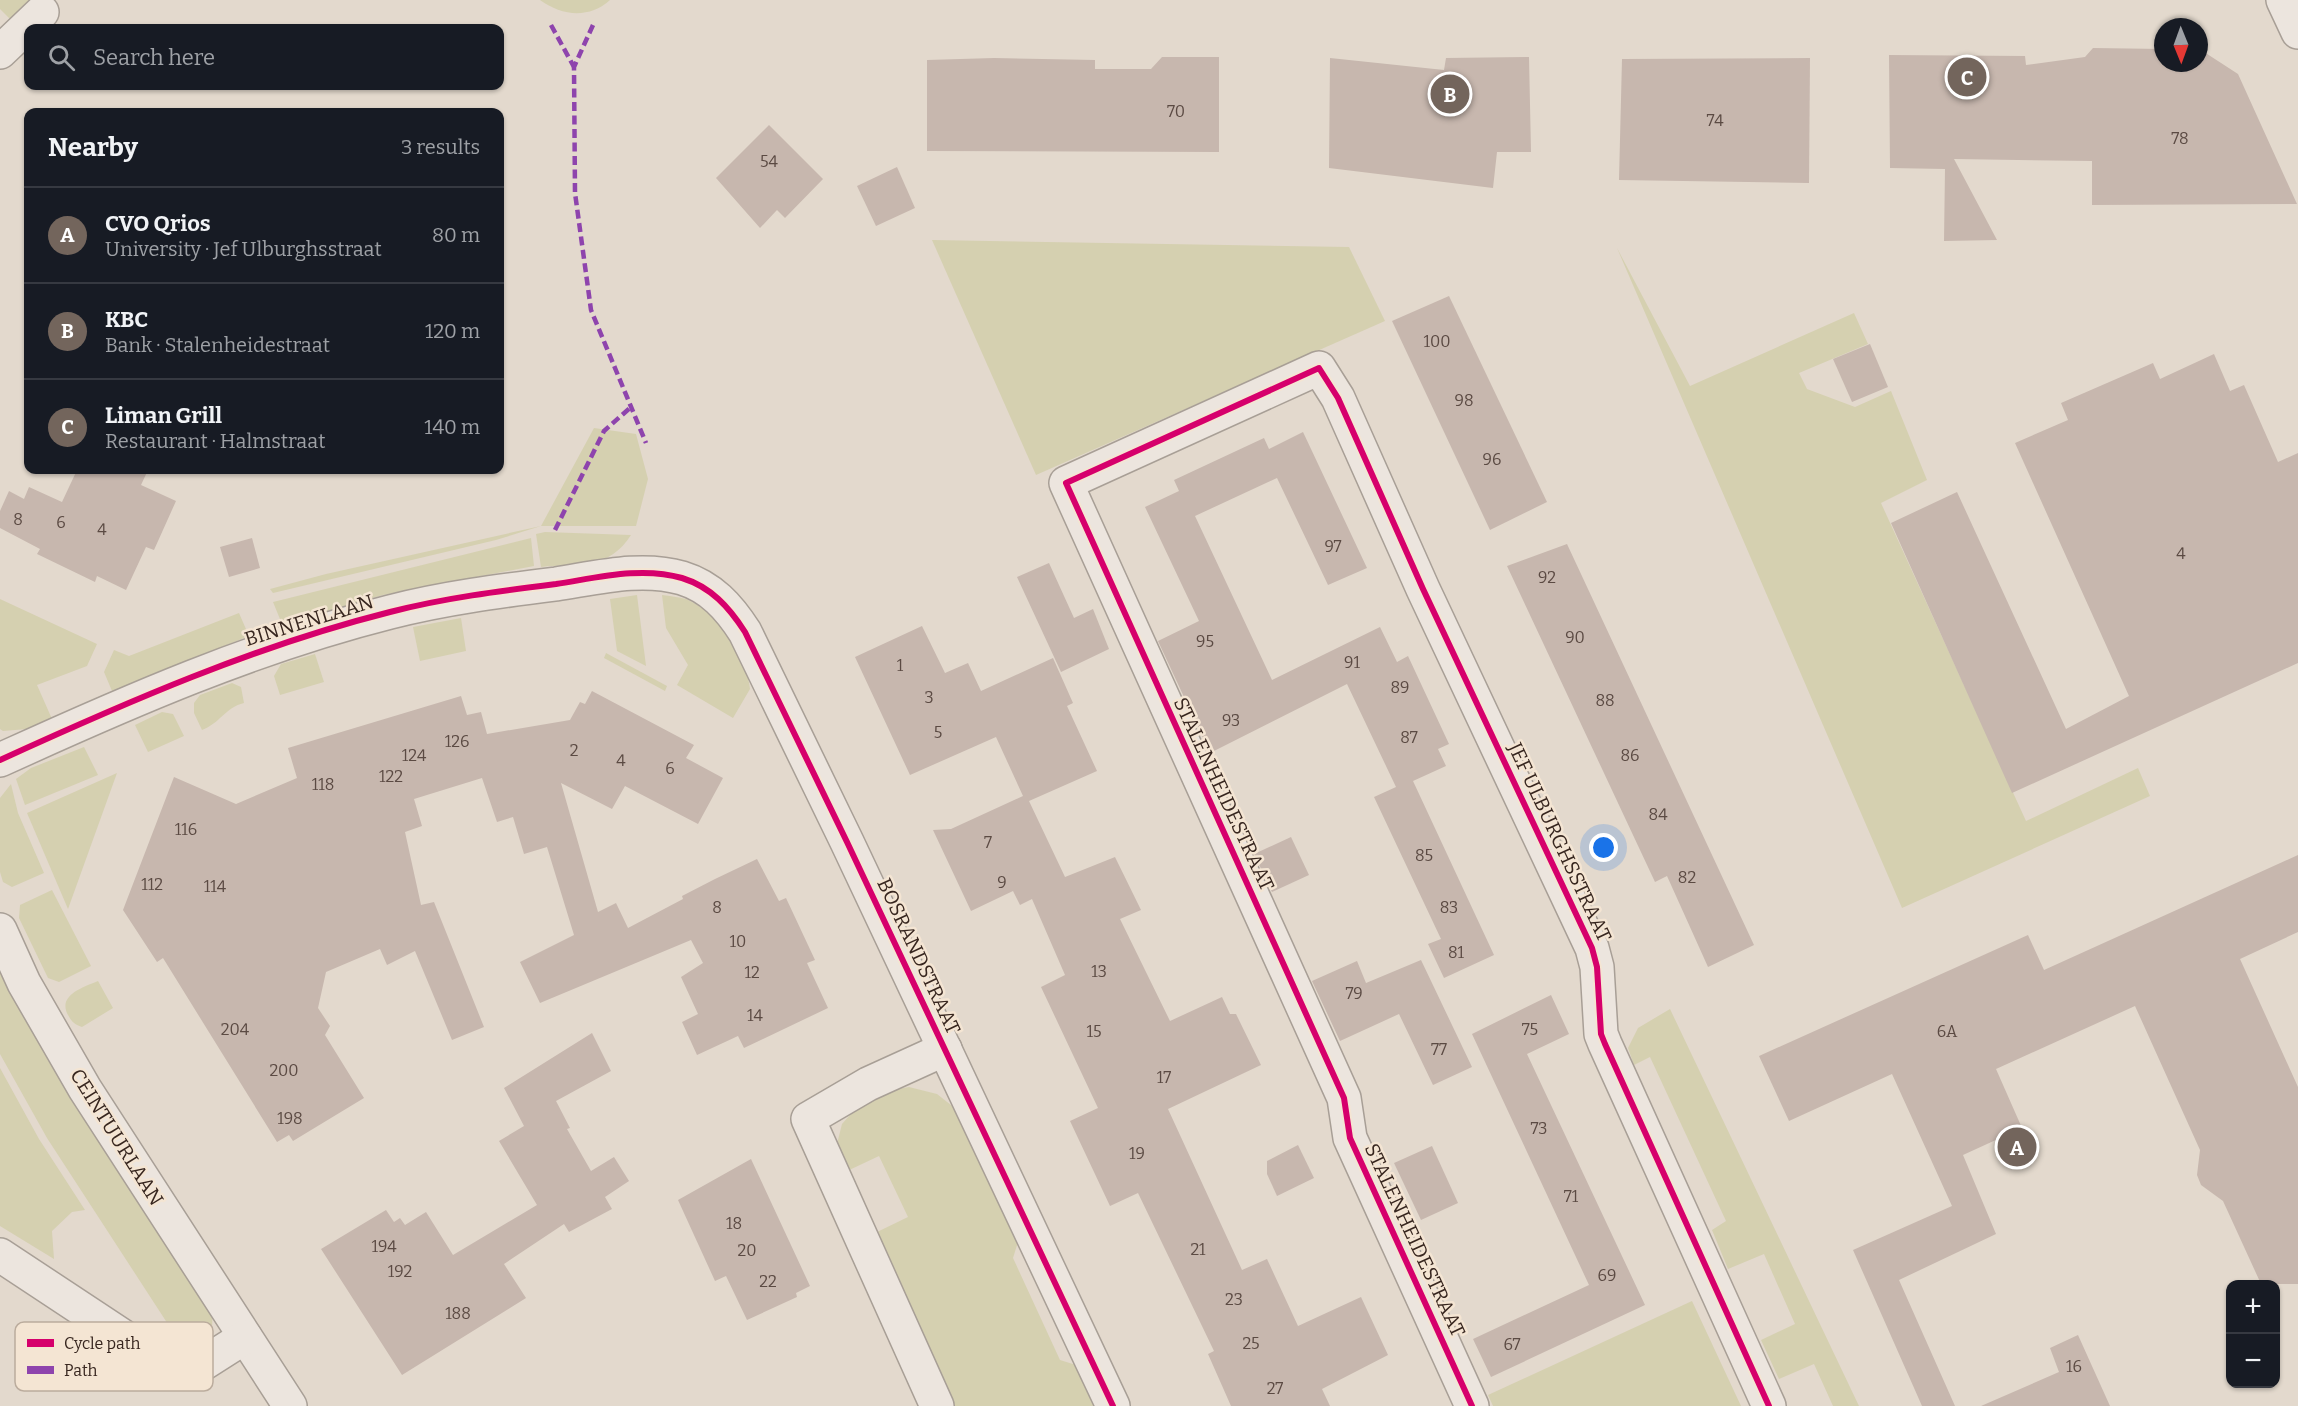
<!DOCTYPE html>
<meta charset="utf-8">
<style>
body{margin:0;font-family:Bitter,serif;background:#242831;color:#f1f3f6}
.controls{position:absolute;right:18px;bottom:18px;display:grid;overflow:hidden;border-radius:12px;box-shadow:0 2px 4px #0004}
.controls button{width:54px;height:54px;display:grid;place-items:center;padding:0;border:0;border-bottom:2px solid #363941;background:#171b24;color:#f1f3f6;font:30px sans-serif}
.compass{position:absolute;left:2154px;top:18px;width:54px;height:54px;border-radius:50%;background:#171b24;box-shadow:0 2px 4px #0004;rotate:179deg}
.you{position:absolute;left:1604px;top:848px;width:21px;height:21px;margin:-15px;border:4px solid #fff;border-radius:50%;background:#1a73e8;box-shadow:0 0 0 9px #1a73e833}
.badge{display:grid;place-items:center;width:39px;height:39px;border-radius:50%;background:#73655c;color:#fff;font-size:20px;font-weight:700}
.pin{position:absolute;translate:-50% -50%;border:3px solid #fff;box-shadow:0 2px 6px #0006}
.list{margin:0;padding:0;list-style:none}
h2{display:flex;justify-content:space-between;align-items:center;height:78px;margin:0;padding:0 24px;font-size:26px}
h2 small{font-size:20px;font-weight:400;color:#9ea1a6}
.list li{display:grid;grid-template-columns:39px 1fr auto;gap:18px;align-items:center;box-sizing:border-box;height:96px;padding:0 24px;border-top:2px solid #363941}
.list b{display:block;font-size:22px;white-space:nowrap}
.list p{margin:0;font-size:20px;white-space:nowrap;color:#9ea1a6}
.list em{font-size:20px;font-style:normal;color:#9ea1a6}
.icon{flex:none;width:33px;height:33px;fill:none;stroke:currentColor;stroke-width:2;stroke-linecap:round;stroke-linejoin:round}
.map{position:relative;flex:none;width:2298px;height:1406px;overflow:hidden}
.search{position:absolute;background:#171b24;box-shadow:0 2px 4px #0004;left:24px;top:24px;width:480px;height:66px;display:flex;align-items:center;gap:15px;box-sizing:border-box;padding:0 21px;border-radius:12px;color:#9ea1a6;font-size:22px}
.panel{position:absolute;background:#171b24;box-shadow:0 2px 4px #0004;left:24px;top:108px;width:480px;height:366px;border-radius:12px}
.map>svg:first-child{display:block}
.green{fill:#d5d0b0}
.building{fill:#c7b7ae}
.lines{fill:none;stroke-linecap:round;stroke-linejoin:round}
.minor-casing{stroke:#a89f96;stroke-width:36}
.minor{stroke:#ece5de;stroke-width:33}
.quiet{stroke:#8e44ad;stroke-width:4.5;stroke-dasharray:9 4.5;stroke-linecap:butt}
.cycleway-casing{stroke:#f4e5d3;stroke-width:10}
.cycleway{stroke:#d6006c;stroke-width:6}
.labels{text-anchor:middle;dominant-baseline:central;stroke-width:5;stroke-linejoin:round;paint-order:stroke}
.number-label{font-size:16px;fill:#5b4a43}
.street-label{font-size:20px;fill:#37261f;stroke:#f4e5d3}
.key{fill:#f4e5d3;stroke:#bbac9d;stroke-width:1.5}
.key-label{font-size:16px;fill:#37261f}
</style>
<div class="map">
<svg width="2298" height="1406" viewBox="0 0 2298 1406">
<rect width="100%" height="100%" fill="#e3d9cd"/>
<g class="green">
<path d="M0,0h32l-21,20 -11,-11z"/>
<path d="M540,0h70c-21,19 -48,16 -70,0z"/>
<path d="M932,240l417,7 36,74 -349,154z"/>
<path d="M1617,248l73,138 164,-73 14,31 -69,29 8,16 48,18 36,-16 36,89 -46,23 145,318 112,-53 12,28 -248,112z"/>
<path d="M594,428l42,6 12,45 -12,47h-95l-45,14 -223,53 -3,-4 56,-15 215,-48z"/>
<path d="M545,532l86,3c-22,35 -53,28 -90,32l-5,-33z"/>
<path d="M531,538l3,28 -151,29 -101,29 -9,-22z"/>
<path d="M637,595l9,71 -29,-15 -7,-52z"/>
<path d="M662,595c8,1 17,2 24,4 30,12 61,58 64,90l-17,29 -56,-33 11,-20 -22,-37z"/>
<path d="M0,599l97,45 -10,22 -50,19 15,34 -25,10 -24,2 -3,-2z"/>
<path d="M239,613l10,23 -137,55 -8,-19 10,-22 15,6z"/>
<path d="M461,618l5,33 -46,10 -7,-34z"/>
<path d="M606,653l61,33 -2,5 -61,-33z"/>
<path d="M315,654l9,28 -44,13 -6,-19 7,-12z"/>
<path d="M232,683l9,4 3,16c-18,4 -25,21 -42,27l-8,-17v-10l6,-8z"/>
<path d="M162,712l11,2 11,22 -36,16 -13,-27z"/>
<path d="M84,747l14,28 -73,30 -9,-26 15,-11z"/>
<path d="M117,773l-49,136 -41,-96z"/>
<path d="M11,784l7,29 26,60 -32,14 -9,-5 -3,-10v-74z"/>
<path d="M52,890l39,76 -32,16 -11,-4 -29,-60 1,-13z"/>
<path d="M0,967c59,122 137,234 212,347 2,23 -6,30 -24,41l-141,-217 -47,-84z"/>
<path d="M98,981l15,27 -31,19c-8,-3 -10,-5 -14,-12 -11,-20 16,-28 30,-34z"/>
<path d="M1670,1009l189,397h-26l-19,-42 -35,15 -18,-39 34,-16 -31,-70 -36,15 -16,-39 14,-9 -76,-164 -16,8 -6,-17 10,-20z"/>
<path d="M0,1068l39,71 46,71 -13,2 -20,19 2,28 -54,-33z"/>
<path d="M909,1087l28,7 19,15 62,133 -5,16 47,102 16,5 19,41h-140l-80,-173 33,-16 -29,-61 -34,16 -9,-24 6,-24 14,-16 26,-16z"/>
<path d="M1692,1301l49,105h-248l-5,-11z"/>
</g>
<g class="building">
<path d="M2093,48l70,1v14h36l2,-13 37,24 59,130 -205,1v-44l-138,-2 43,81 -53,1 1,-72 -55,-1 -1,-113 136,1 1,9 59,-8z"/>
<path d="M1162,57h57v95l-292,-1v-91l67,-2 101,2v9h56z"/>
<path d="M1529,57l2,95h-34l-4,36 -164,-20 1,-110 114,12 2,-12z"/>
<path d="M1810,58l-1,125 -190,-3 3,-121z"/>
<path d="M769,125l54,54 -38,39 -8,-8 -17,18 -44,-50z"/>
<path d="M897,167l18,41 -39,18 -19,-40z"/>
<path d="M1449,296l98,206 -57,28 -98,-209z"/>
<path d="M1870,344l18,43 -36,15 -19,-43z"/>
<path d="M2214,354l16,37 14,-6 34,77 20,-9v210l-286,130 -121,-270 66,-31 109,237 63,-33 -114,-253 53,-23 -7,-17 92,-40 7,16z"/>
<path d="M1303,432l64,136 -39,17 -51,-107 -82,38 77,164 108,-53 17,35 11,-6 41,88 -11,5 8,17 -33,15 81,174 -50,23 -16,-34 13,-5 -67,-142 22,-10 -49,-103 -137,69 -52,-112 41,-20 -54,-114 34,-16 -5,-11 90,-42 5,11z"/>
<path d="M77,470h71l-7,15 35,16 -22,49 -8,-3 -20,43 -29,-14 -2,6 -58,-28 3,-5 -40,-21v-17l9,-20 15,8 5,-12 33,15z"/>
<path d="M252,538l8,30 -31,9 -9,-30z"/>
<path d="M1567,544l187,401 -46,22 -41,-91 -12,6 -148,-316z"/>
<path d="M1049,563l25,55 19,-9 16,40 -48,23 -44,-95z"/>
<path d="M922,626l23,47 23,-10 13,28 72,-33 20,45 -6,3 30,65 -68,30 36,76 50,-20 26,53 -21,9 50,102 52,-24 8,17h6l25,51 -93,44 74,161 25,-11 31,67 63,-29 27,58 -66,34 8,17h-99l-23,-52 6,-3 -76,-158 -28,13 -40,-85 28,-13 -57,-121 24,-12 -33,-76 -12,6 -7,-14 -42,20 -38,-81 18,-1 72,-33 -27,-59 -86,38 -55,-118z"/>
<path d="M592,691l102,54 -8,13 37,20 -25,46 -73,-38 -13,23 -51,-26 37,129 18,-9 12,25 55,-29 -1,-3 33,-17 42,-20 22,42 7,-3 29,62 -8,3 21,45 -84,40 -6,-12 -41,19 -15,-33 16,-8 -17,-37 22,-14 -12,-23 -151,63 -20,-41 54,-27 -27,-88 -23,7 -11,-37 -16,5 -15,-44 -68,21 8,27 -17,6 16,73 13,-3 50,125 -32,13 -37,-89 -28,14 -7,-16 -54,23 -8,36 12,18 -5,9 39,63 -71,43 -4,-6 -12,7 -114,-184 -6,4 -34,-52 51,-133 62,27 61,-26 -9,-30 173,-52 6,19 14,-3 6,22 83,-14 10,-18 5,2z"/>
<path d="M1291,837l18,38 -37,17 -18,-38z"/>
<path d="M2298,855v77l-58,27 58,128v197h-37l-38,-83 -22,-16 -4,-10 3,-25 -65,-144 -139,63 26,59 -59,27 33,79 -97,46 56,126h-33l-69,-156 99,-44 -60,-132 -103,47 -30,-65 269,-121 16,35z"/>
<path d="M1421,960l51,107 -39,18 -34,-71 -59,27 -28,-60 45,-20 9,22z"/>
<path d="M1551,995l18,39 -42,20 118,251 -154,72 -18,-38 116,-54 -117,-251z"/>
<path d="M592,1033l19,38 -55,30 14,27 -3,1 24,42 23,-14 15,24 -24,16 7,12 -43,23 -5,-8 -60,40 22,34 -124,77 -81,-126 65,-39 8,12 6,-4 5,7 21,-13 27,43 84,-50 -38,-64 25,-15 -20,-38z"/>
<path d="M1298,1145l16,33 -37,18 -10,-22v-13z"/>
<path d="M1432,1146l26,57 -37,17 -27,-57z"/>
<path d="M751,1159l59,127 -14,7 1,4 -50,23 -21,-44 -11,5 -37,-81z"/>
<path d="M2078,1335l32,71h-129l78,-34 -9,-24z"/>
</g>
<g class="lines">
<defs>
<g id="minor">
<path d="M2283,0l15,32"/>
<path d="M0,52l42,-40"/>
<path d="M0,760c127,-58 255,-114 390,-148 54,-14 110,-21 166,-28 40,-6 85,-18 126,-6 29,9 47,29 63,54l102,210 266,564"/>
<path d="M0,930l24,53 61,106 205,317"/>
<path d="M0,1255l171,113 30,-3 44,-28"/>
<path d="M937,1406l-129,-287 60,-35 77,-35"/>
<path d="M1472,1406l-122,-268 -6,-40 -278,-615 253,-115 19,30 85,191 169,359 5,19 4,67 4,10 164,362"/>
</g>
</defs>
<use href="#minor" class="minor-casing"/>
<use href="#minor" class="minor"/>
<g class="quiet">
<path d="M551,25l23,42"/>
<path d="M593,25l-19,42 1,126 16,117 55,133"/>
<path d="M555,530l49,-99 27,-24"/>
</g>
<defs>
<g id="cycleway">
<path d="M0,760c127,-58 255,-114 390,-148 54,-14 110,-21 166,-28 40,-6 85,-18 126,-6 29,9 47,29 63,54l102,210 266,564"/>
<path d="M1472,1406l-122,-268 -6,-40 -278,-615 253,-115 19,30 85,191 169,359 5,19 4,67 4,10 164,362"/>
</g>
</defs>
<use href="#cycleway" class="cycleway-casing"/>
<use href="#cycleway" class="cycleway"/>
</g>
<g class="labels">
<g class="number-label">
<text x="1176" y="111">70</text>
<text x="1715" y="120">74</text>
<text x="2180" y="138">78</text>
<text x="769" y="161">54</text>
<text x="1437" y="341">100</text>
<text x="1464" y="400">98</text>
<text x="1492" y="459">96</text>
<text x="18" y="519">8</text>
<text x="61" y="522">6</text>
<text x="102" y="529">4</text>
<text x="1333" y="546">97</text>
<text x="2181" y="553">4</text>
<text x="1547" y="577">92</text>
<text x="1575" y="637">90</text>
<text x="1205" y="641">95</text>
<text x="1352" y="662">91</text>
<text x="900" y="665">1</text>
<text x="1400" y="687">89</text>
<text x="929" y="697">3</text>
<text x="1605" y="700">88</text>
<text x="1231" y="720">93</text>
<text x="938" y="732">5</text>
<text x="1409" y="737">87</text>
<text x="457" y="741">126</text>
<text x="574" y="750">2</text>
<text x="414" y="755">124</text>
<text x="1630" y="755">86</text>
<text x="621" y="760">4</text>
<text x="670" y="768">6</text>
<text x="391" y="776">122</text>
<text x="323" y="784">118</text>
<text x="1658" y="814">84</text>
<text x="186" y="829">116</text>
<text x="988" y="842">7</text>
<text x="1424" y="855">85</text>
<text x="1687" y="877">82</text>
<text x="1002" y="882">9</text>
<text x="152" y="884">112</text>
<text x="215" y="886">114</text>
<text x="717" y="907">8</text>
<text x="1449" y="907">83</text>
<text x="738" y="941">10</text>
<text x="1456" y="952">81</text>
<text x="1099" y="971">13</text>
<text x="752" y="972">12</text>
<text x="1354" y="993">79</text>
<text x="755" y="1015">14</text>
<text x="235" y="1029">204</text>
<text x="1530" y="1029">75</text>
<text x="1094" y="1031">15</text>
<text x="1947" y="1031">6A</text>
<text x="1439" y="1049">77</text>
<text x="284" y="1070">200</text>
<text x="1164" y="1077">17</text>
<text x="290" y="1118">198</text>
<text x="1539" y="1128">73</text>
<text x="1137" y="1153">19</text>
<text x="1571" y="1196">71</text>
<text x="734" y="1223">18</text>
<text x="384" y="1246">194</text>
<text x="1198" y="1249">21</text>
<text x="747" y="1250">20</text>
<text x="400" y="1271">192</text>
<text x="1607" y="1275">69</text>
<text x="768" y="1281">22</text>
<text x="1234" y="1299">23</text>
<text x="458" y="1313">188</text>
<text x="1251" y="1343">25</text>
<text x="1512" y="1344">67</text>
<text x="2074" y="1366">16</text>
<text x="1275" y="1388">27</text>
</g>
<g class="street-label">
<text transform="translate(309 620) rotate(-17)">BINNENLAAN</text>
<text transform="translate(1224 794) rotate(65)">STALENHEIDESTRAAT</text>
<text transform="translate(1560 842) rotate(65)">JEF ULBURGHSSTRAAT</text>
<text transform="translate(919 956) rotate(65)">BOSRANDSTRAAT</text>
<text transform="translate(117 1137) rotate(58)">CEINTUURLAAN</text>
<text transform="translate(1415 1240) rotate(65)">STALENHEIDESTRAAT</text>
</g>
</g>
<rect x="15" y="1322" width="198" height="69" rx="9" class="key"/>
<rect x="27" y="1339" width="27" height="8" fill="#d6006c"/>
<rect x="27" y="1366" width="27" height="8" fill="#8e44ad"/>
<g class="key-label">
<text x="64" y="1349">Cycle path</text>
<text x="64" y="1376">Path</text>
</g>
</svg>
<div class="controls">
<button>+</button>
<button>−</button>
</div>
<svg class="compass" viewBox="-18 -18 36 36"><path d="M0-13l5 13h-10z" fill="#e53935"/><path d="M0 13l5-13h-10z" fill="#9ea1a6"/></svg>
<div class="you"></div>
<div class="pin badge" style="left:2017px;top:1147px">A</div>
<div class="pin badge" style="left:1450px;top:94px">B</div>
<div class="pin badge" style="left:1967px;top:77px">C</div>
<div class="search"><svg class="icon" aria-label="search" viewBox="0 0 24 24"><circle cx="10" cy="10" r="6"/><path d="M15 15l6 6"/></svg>Search here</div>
<section class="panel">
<h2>Nearby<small>3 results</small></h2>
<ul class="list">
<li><span class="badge">A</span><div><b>CVO Qrios</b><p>University · Jef Ulburghsstraat</p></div><em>80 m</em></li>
<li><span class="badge">B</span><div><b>KBC</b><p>Bank · Stalenheidestraat</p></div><em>120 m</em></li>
<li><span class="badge">C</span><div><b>Liman Grill</b><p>Restaurant · Halmstraat</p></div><em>140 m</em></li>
</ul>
</section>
</div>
